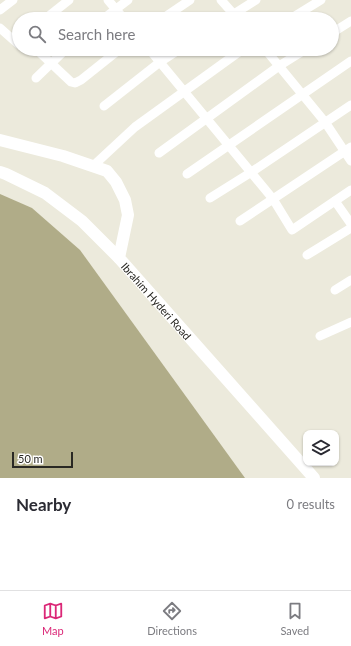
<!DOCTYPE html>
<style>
body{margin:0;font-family:Lato,sans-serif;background:#f7f7f7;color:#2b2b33}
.controls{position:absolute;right:12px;bottom:12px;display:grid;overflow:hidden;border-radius:8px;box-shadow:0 1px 3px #0004}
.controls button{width:36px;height:36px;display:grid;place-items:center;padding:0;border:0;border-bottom:1px solid #e1e1e2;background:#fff;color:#2b2b33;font:20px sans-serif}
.scale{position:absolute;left:12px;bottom:10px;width:61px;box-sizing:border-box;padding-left:4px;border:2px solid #292823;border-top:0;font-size:11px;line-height:14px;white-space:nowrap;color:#292823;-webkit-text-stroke:3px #fff;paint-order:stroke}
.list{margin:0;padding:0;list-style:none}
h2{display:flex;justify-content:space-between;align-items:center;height:52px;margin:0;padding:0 16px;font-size:17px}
h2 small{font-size:13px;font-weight:400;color:#7c7c81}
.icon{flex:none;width:22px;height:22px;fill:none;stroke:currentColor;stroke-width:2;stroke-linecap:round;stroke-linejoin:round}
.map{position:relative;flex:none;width:351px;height:478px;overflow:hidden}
.search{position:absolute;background:#fff;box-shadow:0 1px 3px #0004;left:12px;right:12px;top:12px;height:44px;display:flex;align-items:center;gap:10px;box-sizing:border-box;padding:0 14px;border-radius:22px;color:#7c7c81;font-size:15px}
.sheet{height:112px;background:#fff}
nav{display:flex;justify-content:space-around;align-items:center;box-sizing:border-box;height:56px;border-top:1px solid #e1e1e2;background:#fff;font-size:11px;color:#7c7c81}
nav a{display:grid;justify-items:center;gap:2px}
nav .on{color:#db2777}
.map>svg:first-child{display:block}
.water{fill:#b0ac88}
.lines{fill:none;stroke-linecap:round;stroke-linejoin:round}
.street{stroke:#fff;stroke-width:9}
.secondary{stroke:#fff;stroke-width:12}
.labels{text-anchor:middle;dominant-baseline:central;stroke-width:4;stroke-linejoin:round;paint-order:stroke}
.street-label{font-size:11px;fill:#292823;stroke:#fff}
</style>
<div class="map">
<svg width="351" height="478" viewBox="0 0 351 478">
<rect width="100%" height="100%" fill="#eceadc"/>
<path class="water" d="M0,194l32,14 48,42 165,228h-245z"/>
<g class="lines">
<g class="street">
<path d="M108,0l16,19"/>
<path d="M221,0l17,19"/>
<path d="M0,10l13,-10"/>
<path d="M45,19l24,-19"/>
<path d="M103,19l25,-19"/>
<path d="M162,19l28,-19"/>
<path d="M226,19l30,-19"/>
<path d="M290,19l31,-19"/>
<path d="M0,28l18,16 1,-1"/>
<path d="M332,33l19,-12"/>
<path d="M36,49l35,33 4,1 6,-3 39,-31"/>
<path d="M149,49l124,150 78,-52"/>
<path d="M265,49l60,73 26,39"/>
<path d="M36,78l30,-29"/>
<path d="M104,106l56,-44 20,-13"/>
<path d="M159,153l120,-87 27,-17"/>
<path d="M93,166l42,-39 108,-78"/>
<path d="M187,174l164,-113"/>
<path d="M210,198l40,-25 101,-68"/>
<path d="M335,201l16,23"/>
<path d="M240,221l33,-22 19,31 59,-40"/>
<path d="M307,255l44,-27"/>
<path d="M335,290l16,-10"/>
<path d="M320,336l31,-14"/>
</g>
<g class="secondary">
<path id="s1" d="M0,140l63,16 44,15 9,11 9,18 3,15 -9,43 195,220"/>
<path d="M0,172l6,2 39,19 37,28 37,37"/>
</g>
</g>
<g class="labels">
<g class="street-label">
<text stroke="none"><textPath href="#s1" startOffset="262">Ibrahim Hyderi Road</textPath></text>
</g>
</g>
</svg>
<div class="controls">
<button><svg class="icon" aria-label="layers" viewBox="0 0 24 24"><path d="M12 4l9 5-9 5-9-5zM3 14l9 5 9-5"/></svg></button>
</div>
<div class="scale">50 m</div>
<div class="search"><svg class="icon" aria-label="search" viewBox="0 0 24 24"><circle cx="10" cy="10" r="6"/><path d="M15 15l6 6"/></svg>Search here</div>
</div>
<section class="sheet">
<h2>Nearby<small>0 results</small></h2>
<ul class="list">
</ul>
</section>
<nav>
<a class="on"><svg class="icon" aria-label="map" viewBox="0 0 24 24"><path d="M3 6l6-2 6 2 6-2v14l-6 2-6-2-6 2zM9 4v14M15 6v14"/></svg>Map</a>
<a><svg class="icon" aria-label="directions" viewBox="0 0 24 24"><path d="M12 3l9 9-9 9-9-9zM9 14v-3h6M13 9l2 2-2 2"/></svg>Directions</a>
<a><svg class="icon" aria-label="saved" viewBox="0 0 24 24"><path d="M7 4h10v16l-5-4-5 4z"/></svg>Saved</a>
</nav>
